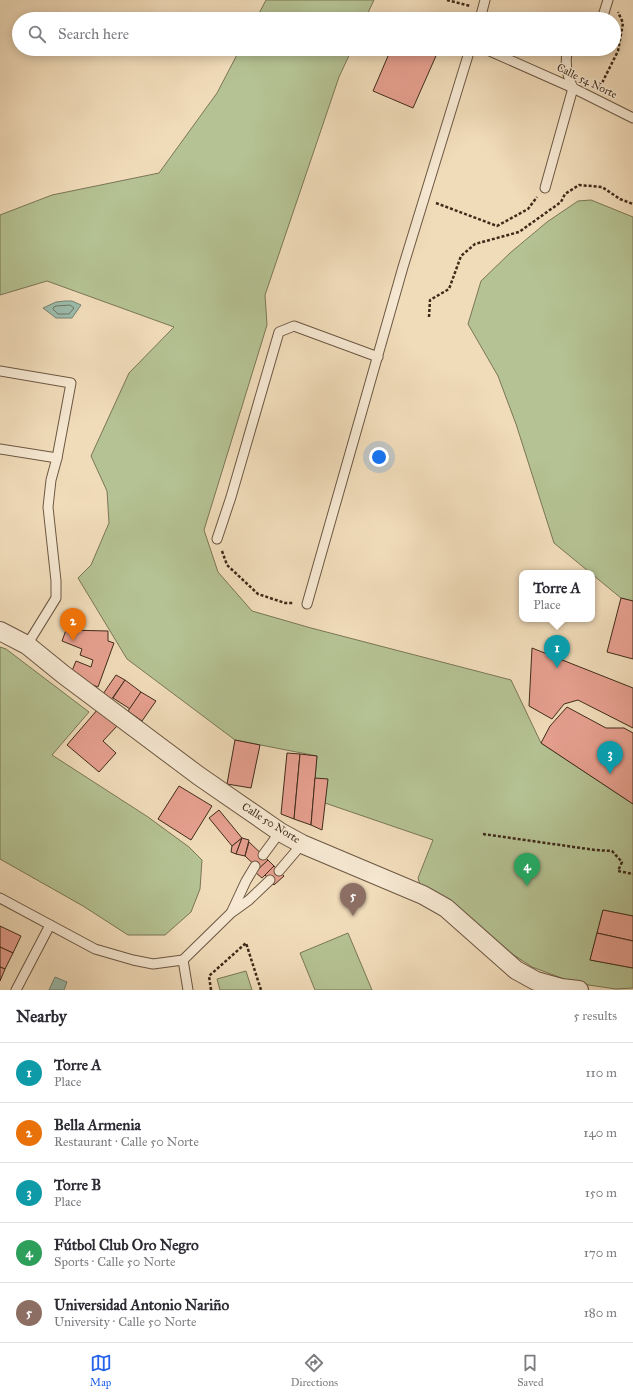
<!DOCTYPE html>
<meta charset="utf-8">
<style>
body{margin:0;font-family:"IM FELL Great Primer",serif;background:#f2f2f3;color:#2b2b33}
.you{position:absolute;left:379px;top:457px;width:14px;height:14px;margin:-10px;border:3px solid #fff;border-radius:50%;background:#1a73e8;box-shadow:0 0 0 6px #1a73e833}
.badge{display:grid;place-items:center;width:26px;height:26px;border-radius:50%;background:#2563eb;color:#fff;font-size:13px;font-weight:700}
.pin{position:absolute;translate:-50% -33px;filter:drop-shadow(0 1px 2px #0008)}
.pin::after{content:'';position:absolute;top:21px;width:14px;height:12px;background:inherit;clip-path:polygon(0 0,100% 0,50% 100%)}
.popup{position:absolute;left:519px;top:570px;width:76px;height:52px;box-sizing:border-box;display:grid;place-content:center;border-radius:8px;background:#fff;filter:drop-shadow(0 1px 3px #0005);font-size:13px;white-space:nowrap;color:#7c7c81}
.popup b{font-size:15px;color:#2b2b33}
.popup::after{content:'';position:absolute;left:50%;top:100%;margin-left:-8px;border:8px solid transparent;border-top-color:#fff}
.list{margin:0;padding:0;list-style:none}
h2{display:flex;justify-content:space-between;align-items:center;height:52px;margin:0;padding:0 16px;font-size:17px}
h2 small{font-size:13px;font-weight:400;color:#7c7c81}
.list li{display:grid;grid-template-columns:26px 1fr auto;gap:12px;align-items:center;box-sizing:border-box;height:60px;padding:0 16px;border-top:1px solid #e1e1e2}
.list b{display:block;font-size:15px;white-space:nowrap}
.list p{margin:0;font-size:13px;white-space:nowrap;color:#7c7c81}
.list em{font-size:13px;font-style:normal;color:#7c7c81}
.icon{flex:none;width:22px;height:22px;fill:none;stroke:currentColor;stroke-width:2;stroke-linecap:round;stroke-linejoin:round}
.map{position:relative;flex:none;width:633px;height:990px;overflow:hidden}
.search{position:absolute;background:#fff;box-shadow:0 2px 10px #0003;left:12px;right:12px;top:12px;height:44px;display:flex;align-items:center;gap:10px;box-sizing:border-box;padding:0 14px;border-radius:22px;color:#7c7c81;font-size:15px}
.sheet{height:352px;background:#fff}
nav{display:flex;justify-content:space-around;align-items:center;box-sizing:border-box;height:56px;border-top:1px solid #e1e1e2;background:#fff;font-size:11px;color:#7c7c81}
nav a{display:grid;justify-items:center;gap:2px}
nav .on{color:#2563eb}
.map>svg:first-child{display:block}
.green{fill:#b5c293;stroke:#7a7656}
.water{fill:#9bbcac;stroke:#768272}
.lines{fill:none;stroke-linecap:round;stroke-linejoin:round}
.shore{stroke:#6d7463;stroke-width:1}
.building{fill:#e7a090;stroke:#3f2b1a}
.lane-casing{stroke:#6c5742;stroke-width:11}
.street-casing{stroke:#6c5742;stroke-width:20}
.path{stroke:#3f2b1a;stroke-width:2.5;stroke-dasharray:3 2;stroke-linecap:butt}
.lane{stroke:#f6e8d2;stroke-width:9}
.street{stroke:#f6e8d2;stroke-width:18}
.labels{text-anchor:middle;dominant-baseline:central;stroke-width:3;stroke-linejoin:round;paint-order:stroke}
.street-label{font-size:11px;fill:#3f2b1a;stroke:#f6e8d2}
</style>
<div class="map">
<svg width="633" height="990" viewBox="0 0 633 990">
<rect width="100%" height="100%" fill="#f1dcba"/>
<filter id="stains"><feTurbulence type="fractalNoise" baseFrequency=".005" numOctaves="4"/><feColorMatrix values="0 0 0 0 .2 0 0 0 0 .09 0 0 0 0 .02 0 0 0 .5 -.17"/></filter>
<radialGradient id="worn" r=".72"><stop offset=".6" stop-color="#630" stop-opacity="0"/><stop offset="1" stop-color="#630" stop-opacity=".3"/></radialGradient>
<g class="green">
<path d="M266,0h108l-9,19h-109z"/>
<path d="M240,49h112l-13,28 -74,218 2,30 -63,205 14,42 34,39 59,17 200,52 30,63 92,61v112l-30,-6 -13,50 43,8v20l-17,1 -41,-6 -43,-16 -109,-72 -5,-17 15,-38 -108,-37 -10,-25 2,-22 -82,-16 -108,-81 -49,-81 13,-13 18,-42 -2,-32 -16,-35 38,-83 45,-46 -127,-46 -47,14v-80l52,-20 107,-22 58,-80z"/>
<path d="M591,200l42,17v384l-12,-3 -67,-55 -38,-119 -18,-48 -30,-52 13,-43 29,-28 37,-31 31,-21z"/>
<path d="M0,647l6,2 83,63 -37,43 96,62 41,30 13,13 -2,29 -9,23 -26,23h-37l-45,-29 -83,-47z"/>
<path d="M348,933l24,57h-57l-15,-37z"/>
<path d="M246,971l6,19h-32l-3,-11z"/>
</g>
<g class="water">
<path d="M65,301h7l9,4 -9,13h-16l-13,-10 13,-6z"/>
<path d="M55,977l12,5 -3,8h-15z"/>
</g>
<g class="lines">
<path class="shore" d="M57,306l13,-1 4,3 -5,6h-11l-5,-5 1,-2z"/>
</g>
<g class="building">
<path d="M391,49h48l-26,59 -40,-17z"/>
<path d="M621,598l12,3v58l-26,-7z"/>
<path d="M66,630l42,1v10l6,2 -16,44 -28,-11 6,-15 15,6 2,-7 -13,-5 2,-6 -20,-8z"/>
<path d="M532,648l101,40v40l-55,-28 -14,4 -12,15 -23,-13z"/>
<path d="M116,675l9,5 -14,20 -8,-6z"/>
<path d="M125,680l16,12 -11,17 -17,-11z"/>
<path d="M141,692l15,9 -14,20 -14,-10z"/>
<path d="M567,707l39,21h18l9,5v71l-92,-61 9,-17z"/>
<path d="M98,709l19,17 -14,15 13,12 -17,19 -32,-27z"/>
<path d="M235,740l25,5 -9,43 -24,-4z"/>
<path d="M287,753l13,1 -6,65 -13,-5z"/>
<path d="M300,754l17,2 -6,69 -17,-6z"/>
<path d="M315,778l13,1 -6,51 -11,-5z"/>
<path d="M179,786l33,20 -21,34 -33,-21z"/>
<path d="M219,810l23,28 -10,8 -23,-28z"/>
<path d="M242,838l-6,16 -5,-2 1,-6z"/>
<path d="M242,838l7,2 -4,16 -9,-2z"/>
<path d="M249,842l19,18 -9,9 -14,-13z"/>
<path d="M268,860l6,6 -12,12 -7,-6z"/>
<path d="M274,866l10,10 -10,9 -9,-10z"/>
<path d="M603,910l30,6v25l-36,-8z"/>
<path d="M0,926l21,10 -8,17 -13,-6z"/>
<path d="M597,933l36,8v27l-43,-8z"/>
<path d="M0,947l13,6 -8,16 -5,-2z"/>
<path d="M0,967l5,2 -5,12z"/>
</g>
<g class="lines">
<defs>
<g id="lane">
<path d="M480,19l5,-19"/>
<path d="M602,19l6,-19"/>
<path d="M485,49l88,39 60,30"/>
<path d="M545,188l28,-100c-6,-13 -9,-26 -5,-39"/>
<path d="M0,371l71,12 -14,75 -6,22 -3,27 8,74v17l-29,47"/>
<path d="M0,449l57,9"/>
<path d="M217,539l14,-42 48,-165 15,-6 84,31"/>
<path d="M307,604l96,-337 67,-218"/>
<path d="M263,855l17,-23"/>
<path d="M279,871l23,-27"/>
<path d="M0,898l95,51 38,11 20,4 30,-4 48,-47 18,-13 21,-20"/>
<path d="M232,911l14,-30 9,-15"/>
<path d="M183,960l5,30"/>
<path d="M16,990l34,-65"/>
</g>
<path id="street" d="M0,631l27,14 37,30 135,101 81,56 22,12 121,51 23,13 70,62 20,11 25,7 18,2"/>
</defs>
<use href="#lane" class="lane-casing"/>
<use href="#street" class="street-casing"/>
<g class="path">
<path d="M447,0l23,6"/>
<path d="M600,87l18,-36 5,-28 -5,-11"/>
<path d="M436,203l61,23 31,-17 9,-12"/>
<path d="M429,317l1,-17 19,-11 12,-33 14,-12 44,-12 42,-30 4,-8 14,-9 23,2 18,12 13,5"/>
<path d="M222,551l5,14 31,29 27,9h9"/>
<path d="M483,834l112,16 17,1 10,11 -4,9 15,3"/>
<path d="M211,990l-2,-14 37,-33 15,47"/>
</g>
<use href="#lane" class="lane"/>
<use href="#street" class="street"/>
</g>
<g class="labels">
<g class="street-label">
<text transform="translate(587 81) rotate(26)">Calle 54 Norte</text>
<text transform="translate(271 823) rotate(32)">Calle 50 Norte</text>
</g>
</g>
<rect width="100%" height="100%" filter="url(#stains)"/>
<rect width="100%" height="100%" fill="url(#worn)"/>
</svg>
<div class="you"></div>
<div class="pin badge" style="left:557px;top:668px;background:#0f9aa8">1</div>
<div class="popup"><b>Torre A</b>Place</div>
<div class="pin badge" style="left:73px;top:641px;background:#e8710a">2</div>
<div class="pin badge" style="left:610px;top:774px;background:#0f9aa8">3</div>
<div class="pin badge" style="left:527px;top:886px;background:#2e9e5b">4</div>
<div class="pin badge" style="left:353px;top:916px;background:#8d6e63">5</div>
<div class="search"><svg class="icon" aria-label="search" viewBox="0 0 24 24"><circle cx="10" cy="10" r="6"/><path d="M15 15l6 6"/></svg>Search here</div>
</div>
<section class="sheet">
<h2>Nearby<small>5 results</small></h2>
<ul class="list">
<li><span class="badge" style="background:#0f9aa8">1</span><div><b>Torre A</b><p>Place</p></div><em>110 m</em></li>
<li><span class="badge" style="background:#e8710a">2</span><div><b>Bella Armenia</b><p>Restaurant · Calle 50 Norte</p></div><em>140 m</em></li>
<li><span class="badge" style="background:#0f9aa8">3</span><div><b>Torre B</b><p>Place</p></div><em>150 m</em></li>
<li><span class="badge" style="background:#2e9e5b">4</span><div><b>Fútbol Club Oro Negro</b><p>Sports · Calle 50 Norte</p></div><em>170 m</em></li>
<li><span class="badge" style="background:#8d6e63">5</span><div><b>Universidad Antonio Nariño</b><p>University · Calle 50 Norte</p></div><em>180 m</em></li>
</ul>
</section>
<nav>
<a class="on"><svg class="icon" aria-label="map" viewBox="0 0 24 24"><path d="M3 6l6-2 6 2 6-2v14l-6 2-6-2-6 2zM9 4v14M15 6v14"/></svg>Map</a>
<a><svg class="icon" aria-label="directions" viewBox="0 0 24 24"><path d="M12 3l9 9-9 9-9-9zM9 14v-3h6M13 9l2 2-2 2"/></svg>Directions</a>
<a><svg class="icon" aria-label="saved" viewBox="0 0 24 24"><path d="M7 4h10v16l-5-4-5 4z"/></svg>Saved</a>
</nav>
